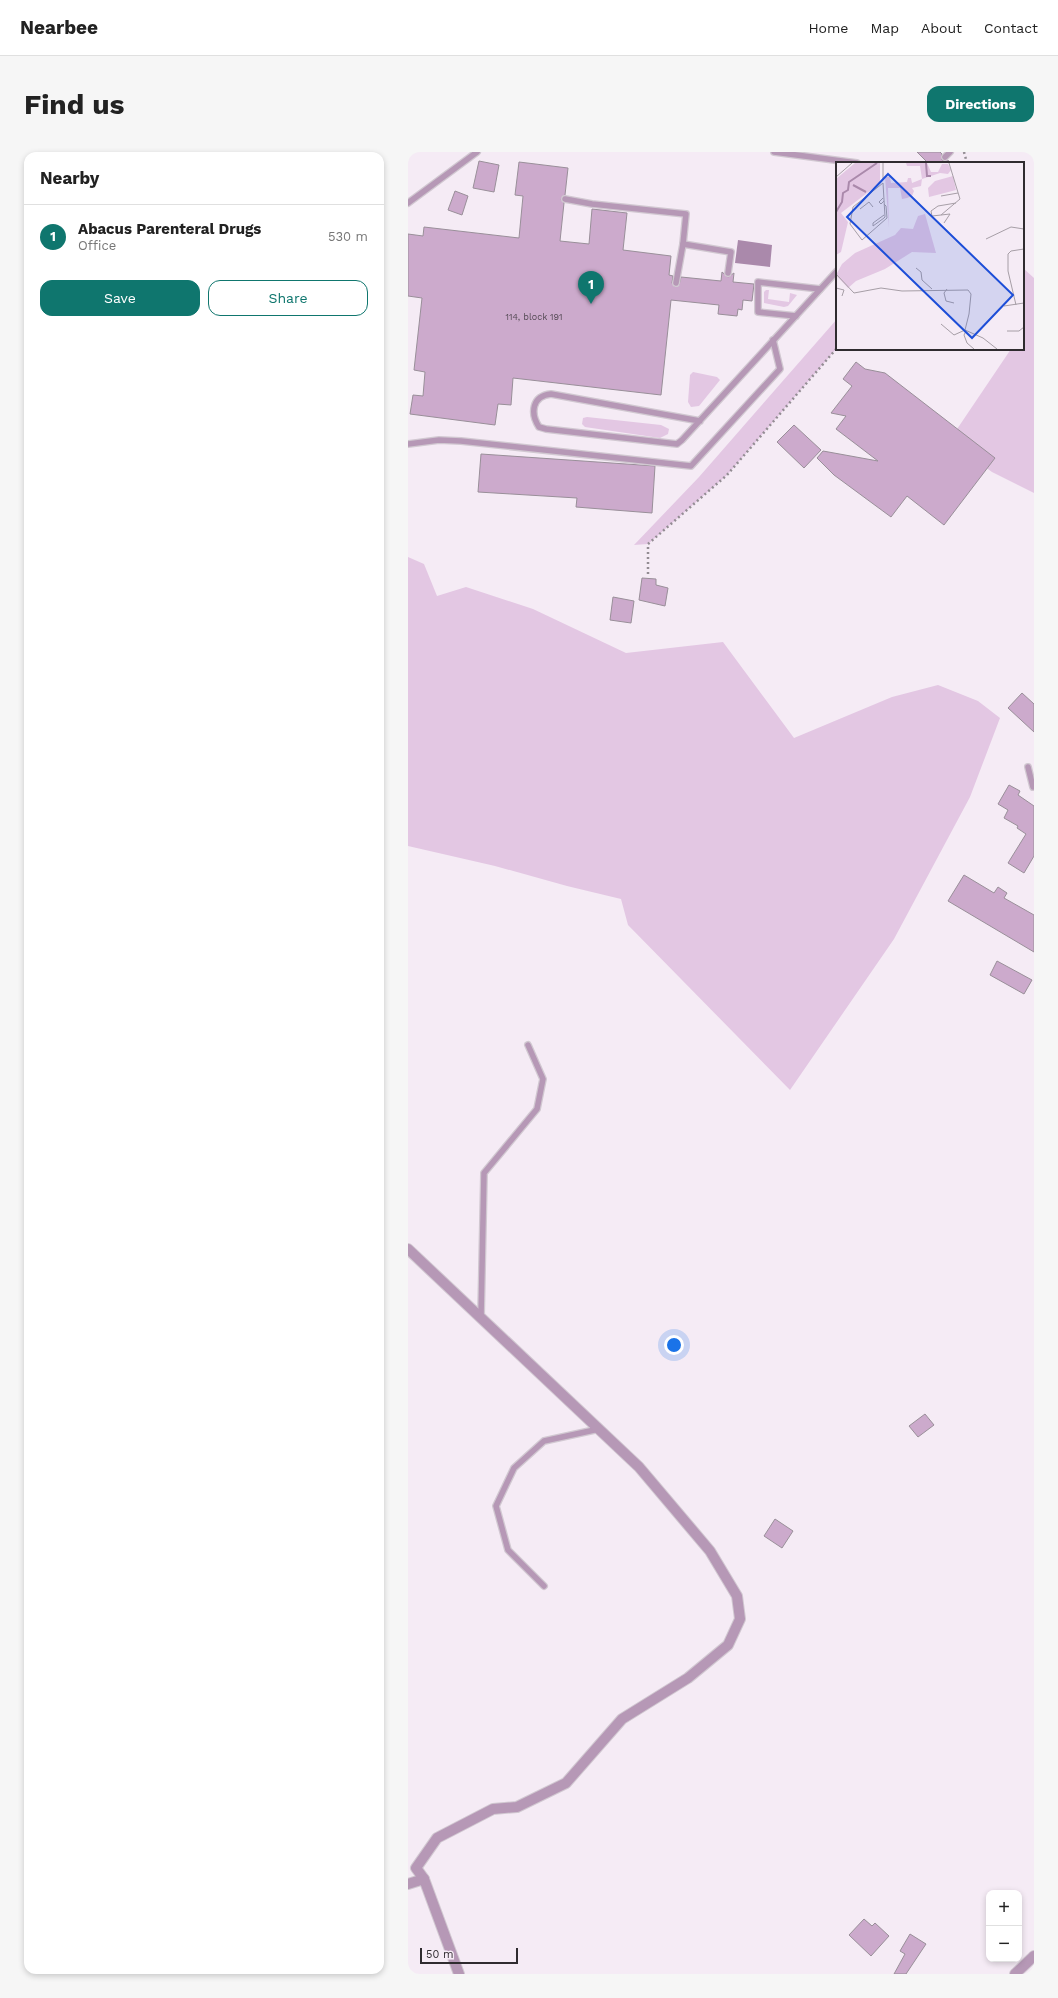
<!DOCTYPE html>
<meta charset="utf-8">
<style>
body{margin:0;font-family:"Work Sans",sans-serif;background:#f6f6f6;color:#222}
.controls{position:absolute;right:12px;bottom:12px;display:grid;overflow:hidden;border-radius:8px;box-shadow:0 2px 6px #0003}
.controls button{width:36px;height:36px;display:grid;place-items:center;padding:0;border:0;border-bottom:1px solid #e0e0e0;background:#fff;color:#222;font:20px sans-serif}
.scale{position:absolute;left:12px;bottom:10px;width:98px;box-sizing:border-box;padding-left:4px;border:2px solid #2f2b2f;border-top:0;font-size:11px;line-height:14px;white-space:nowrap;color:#2f2b2f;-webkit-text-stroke:3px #f5ebf5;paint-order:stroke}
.you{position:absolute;left:266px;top:1193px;width:14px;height:14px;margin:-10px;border:3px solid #fff;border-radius:50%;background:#1a73e8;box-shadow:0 0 0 6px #1a73e833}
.badge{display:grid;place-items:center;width:26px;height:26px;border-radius:50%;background:#0f766e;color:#fff;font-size:13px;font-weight:700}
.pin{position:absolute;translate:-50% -33px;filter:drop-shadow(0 1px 2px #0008)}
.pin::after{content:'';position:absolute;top:21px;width:14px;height:12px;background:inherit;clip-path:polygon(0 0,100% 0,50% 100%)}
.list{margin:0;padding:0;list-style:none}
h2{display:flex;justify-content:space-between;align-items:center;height:52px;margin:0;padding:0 16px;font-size:17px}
h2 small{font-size:13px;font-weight:400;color:#767676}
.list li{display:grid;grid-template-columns:26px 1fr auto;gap:12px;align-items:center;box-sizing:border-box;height:64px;padding:0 16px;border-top:1px solid #e0e0e0}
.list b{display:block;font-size:15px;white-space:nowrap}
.list p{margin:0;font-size:13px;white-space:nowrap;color:#767676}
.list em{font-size:13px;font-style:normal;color:#767676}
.actions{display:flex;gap:8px;padding:12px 16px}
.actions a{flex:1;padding:9px 0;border:1px solid #0f766e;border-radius:12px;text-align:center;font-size:14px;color:#0f766e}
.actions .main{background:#0f766e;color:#fff}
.map{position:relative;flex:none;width:626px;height:1822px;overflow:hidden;border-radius:12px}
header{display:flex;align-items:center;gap:24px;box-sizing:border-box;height:56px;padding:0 20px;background:#fff;border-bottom:1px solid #e0e0e0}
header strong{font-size:19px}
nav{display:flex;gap:22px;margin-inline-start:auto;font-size:14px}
.intro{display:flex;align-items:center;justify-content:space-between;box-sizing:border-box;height:96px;padding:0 24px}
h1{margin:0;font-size:28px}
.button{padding:10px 18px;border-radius:12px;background:#0f766e;color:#fff;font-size:14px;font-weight:700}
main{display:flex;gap:24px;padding:0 24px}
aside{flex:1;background:#fff;border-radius:12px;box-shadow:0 2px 6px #0003}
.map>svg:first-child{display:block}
.green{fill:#e3c7e3}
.water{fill:#aa89ab}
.building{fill:#cac;stroke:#998f99}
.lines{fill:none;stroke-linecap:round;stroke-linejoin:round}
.service-casing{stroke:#d1c8d1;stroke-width:8}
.minor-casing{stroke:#d1c8d1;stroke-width:12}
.path{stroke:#938c93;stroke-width:2.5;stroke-dasharray:2 3;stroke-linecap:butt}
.service{stroke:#b698b6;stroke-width:5.5}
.minor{stroke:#b698b6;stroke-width:10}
.labels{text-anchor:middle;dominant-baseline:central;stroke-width:3;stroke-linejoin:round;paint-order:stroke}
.number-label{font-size:9px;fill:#564b56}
.inset-river{fill:none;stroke:#aa89ab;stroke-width:2}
.inset-road{fill:none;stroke:#a69ea6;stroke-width:1}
.view{fill:#1d4ed8;fill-opacity:0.15;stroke:#1d4ed8;stroke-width:2}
.inset-edge{fill:none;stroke:#2f2b2f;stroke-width:2}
</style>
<header>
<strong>Nearbee</strong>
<nav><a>Home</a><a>Map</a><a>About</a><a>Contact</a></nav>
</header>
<div class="intro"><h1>Find us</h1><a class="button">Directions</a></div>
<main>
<aside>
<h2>Nearby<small></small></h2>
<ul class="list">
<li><span class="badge">1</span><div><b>Abacus Parenteral Drugs</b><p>Office</p></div><em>530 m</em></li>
</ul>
<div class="actions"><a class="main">Save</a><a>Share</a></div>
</aside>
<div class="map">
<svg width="626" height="1822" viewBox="0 0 626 1822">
<rect width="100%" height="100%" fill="#f5ebf5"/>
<g class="green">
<path d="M615,116l11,10v215l-42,-21 -43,-31 62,-92h12z"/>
<path d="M358,138h3l-1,9 21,3 1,-9 7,2 -9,11 -4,1 -20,-4v-11z"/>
<path d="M429,167v29l-110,127 -79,69 -14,1 65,-68z"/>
<path d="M285,220l24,5 3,3 -21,26 -8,1 -3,-5 2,-27z"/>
<path d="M179,265l74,8 8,4 -1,5 -8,4 -75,-11 -3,-3 1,-6z"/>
<path d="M0,405l16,7 13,32 29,-9 67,22 93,44 97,-11 71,96 98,-41 46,-12 40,16 22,17 -30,79 -76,142 -104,151 -162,-165 -7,-26 -54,-13 -72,-20 -87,-20z"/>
</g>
<path class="water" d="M330,88l34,5 -2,22 -35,-4z"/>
<g class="building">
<path d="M509,0h23l2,2v6h6l2,3h-22z"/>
<path d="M71,9l20,4 -5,27 -21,-4z"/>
<path d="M111,10l49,6 -3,27 -4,4 3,4 -4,38 29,3 3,-35 35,4 -4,37 48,6 -2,19 4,1 -1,7 2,3 5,-1 2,-8 40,4 1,-9 6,5 6,-4 -1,9 21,2 -2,17 -9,-1 -1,10 -4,-1 -1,7 -19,-2 1,-9 -48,-5 -10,95 -148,-17 -2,27 -13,-1 -3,21 -85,-11 3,-19 10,1 2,-24 -11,-2 8,-72 -14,-2v-62l15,2 1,-9 95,11 4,-42 -8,-1z"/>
<path d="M47,39l13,5 -6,19 -14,-5z"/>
<path d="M448,210l9,7 20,4 110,85 -51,67 -37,-29 -16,21 -57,-42 -17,-17 6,-7 55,10 -42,-32 10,-13 -15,-3 21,-27 -9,-7z"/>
<path d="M386,273l27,25 -17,18 -27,-26z"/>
<path d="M73,302l174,12 -3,47 -76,-6 1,-9 -99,-6z"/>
<path d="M234,426l14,1v6l12,3 -3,18 -26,-6z"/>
<path d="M205,445l21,4 -3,22 -21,-3z"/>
<path d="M614,541l12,11v28l-26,-24z"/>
<path d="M601,633l11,6 -2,4 16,11v50l-10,17 -16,-10 18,-29 -9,-6 1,-2 -14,-8 4,-8 -10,-6z"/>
<path d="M556,723l30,18 4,-6 9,6 -3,5 30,17v37l-86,-51z"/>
<path d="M589,809l35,19 -8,14 -34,-19z"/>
<path d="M517,1262l9,11 -16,12 -9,-11z"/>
<path d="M367,1367l18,12 -11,17 -18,-12z"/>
<path d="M456,1767l8,7 3,-3 14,13 -18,20 -22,-21z"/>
<path d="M502,1782l16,10 -20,30h-12l11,-20 -5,-3z"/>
</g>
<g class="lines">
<defs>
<g id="service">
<path d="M366,0l83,11"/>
<path d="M537,5l5,-5"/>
<path d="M157,47l27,5 94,10 -3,30 -7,39"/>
<path d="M0,51l69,-51"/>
<path d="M275,92l48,8 -3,21"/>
<path d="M388,164l-38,-4v-30l62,7"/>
<path d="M292,269l-149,-27c-19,2 -21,19 -12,33l7,2 131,15 5,-4 155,-169"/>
<path d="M0,292l31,-4 22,1 230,25 89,-97 -7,-29"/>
<path d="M620,615l5,20"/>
<path d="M73,1165l3,-144 53,-64 6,-30 -15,-34"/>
<path d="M136,1434l-36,-36 -12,-44 18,-38 30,-27 55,-12"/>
</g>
<g id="minor">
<path d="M0,1097l231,218 71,84 27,45 3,23 -12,26 -40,33 -66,41 -56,64 -49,24 -24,2 -56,29 -21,30 8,11 35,95"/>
<path d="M0,1732l16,-5"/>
<path d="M607,1822l19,-18"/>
</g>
</defs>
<use href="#service" class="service-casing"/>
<use href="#minor" class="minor-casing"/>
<g class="path">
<path d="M556,0l3,11"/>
<path d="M240,422v-30l79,-69 110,-127"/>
</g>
<use href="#service" class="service"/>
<use href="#minor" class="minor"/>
</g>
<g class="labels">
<g class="number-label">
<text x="126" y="165">114, block 191</text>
</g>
</g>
<g transform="translate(428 10)">
<rect width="188" height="188" fill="#f5ebf5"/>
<path d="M19,1h25v20l-39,30 7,9 -7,30 -5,3v-76zM70,1h21l4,9h7l4,-8h6l3,6 -3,4 -8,-1 -18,6 -1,7 -9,2 2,3 -2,5 -5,2 -5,1 -2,-11h-12l1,40 -4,-51h5l1,6 16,-1 1,-4h3l1,5 10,-4 -2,-13h-13zM117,14l3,14 -27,7 -1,-9 7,-7zM89,52l11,39 -24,-1 -27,17 -29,12 -8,7 -12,-13 6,-11 13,-11 40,-18 6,-7 12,1 5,-13z" fill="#e3c7e3"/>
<path class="inset-river" d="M90,1l1,13h4M17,23l13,7M0,50l6,-10 1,-9 5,-3 1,-8 28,-19"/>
<path class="inset-road" d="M0,15l16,-14M47,18v-17M47,21l-30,24 -3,17 12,16 25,-22 -1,-12 -2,-2M47,21l2,34 -1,1 -11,8v-3l11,-8M105,34l17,-3M47,36l-4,4 2,2 3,-3M24,47l9,-7 4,5M105,53l19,-16 -11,-36M108,61l6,-9 -18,2 -1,-5 7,-5 18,-3M150,77l25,-12 13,2M80,106l5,4 1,8 10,9M0,112l18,19 27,-5 21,3 66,-1 3,4 -2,20 -4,16 18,8 14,11M0,126l8,2 -2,6M111,127l-3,4 2,8 8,2M180,143l-8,-34v-17l3,-3 13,-2M168,144l20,-3M105,162l13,11 11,-5M130,169l-2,4 3,8 7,6M171,169h12l5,-4"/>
<path class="view" d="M52,12l125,121 -41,43 -125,-121z"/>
<rect width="188" height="188" class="inset-edge"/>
</g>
</svg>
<div class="controls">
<button>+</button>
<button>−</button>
</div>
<div class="scale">50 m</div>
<div class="you"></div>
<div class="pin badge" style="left:183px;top:152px">1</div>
</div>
</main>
